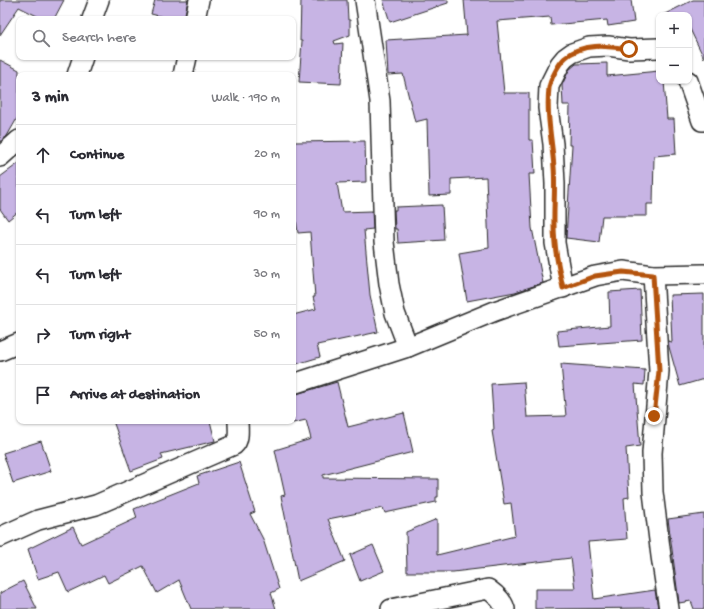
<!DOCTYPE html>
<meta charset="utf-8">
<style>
body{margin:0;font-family:"Gochi Hand",sans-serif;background:#f2f2f3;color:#2b2b33}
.controls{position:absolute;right:12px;top:12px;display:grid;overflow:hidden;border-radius:8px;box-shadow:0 1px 3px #0004}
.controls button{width:36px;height:36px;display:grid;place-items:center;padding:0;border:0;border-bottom:1px solid #e1e1e2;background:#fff;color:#2b2b33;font:20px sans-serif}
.stop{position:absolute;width:12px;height:12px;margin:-9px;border:3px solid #b45309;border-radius:50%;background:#fff}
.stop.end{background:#b45309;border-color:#fff;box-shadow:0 1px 4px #0008}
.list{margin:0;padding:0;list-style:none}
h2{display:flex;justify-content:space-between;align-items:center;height:52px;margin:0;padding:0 16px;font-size:17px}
h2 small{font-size:13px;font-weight:400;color:#7c7c81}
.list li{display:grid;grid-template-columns:26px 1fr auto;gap:12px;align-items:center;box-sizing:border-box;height:60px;padding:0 16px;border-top:1px solid #e1e1e2}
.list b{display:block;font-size:15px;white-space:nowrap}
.list em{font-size:13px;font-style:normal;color:#7c7c81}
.icon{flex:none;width:22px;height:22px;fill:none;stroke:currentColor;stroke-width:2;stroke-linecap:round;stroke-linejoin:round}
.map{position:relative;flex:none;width:704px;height:609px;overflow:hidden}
.search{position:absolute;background:#fff;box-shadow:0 1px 3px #0004;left:16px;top:16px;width:280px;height:44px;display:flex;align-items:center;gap:10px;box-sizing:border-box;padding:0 14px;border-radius:8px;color:#7c7c81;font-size:15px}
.panel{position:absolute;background:#fff;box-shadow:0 1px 3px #0004;left:16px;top:72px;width:280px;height:352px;border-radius:8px}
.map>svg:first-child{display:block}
.building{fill:#c7b4e4;stroke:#2b2b2b}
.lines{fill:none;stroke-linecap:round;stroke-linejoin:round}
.minor-casing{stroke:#2b2b2b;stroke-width:22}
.minor{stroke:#fff;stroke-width:19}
.route{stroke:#b45309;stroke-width:5}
</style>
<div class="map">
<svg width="704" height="609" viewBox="0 0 704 609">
<rect width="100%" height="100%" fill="#fff"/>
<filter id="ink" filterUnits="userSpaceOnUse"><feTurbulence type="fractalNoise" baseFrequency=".025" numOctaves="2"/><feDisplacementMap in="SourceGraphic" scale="8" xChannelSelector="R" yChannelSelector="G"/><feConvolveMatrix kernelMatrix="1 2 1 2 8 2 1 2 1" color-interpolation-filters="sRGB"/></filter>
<g filter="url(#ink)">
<g class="building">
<path d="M0,0h64l-10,19h-11l-24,-12 -19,28z"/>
<path d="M155,0h33l-4,19h-12l-21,-5z"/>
<path d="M301,0h46l1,20h2v15l-16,6 1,3 8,-1 -2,41 -42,-2 3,-41h-2z"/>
<path d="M383,0h65v3l-58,19z"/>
<path d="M464,0h167l3,22 -26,4 -1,-6 -56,5 -1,-8 -53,4 7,72h25v47h4l2,34h-6l3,54 11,55 -28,9 -48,9 -8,-48 30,-5 -3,-71 -35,2v16l-22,1 -2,-77 -12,3 -12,-48 -15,1 -2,-35 81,-5z"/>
<path d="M693,0h11v58l-15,-31v-12h-26z"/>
<path d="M0,60l19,10v45l-12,21 -7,6z"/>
<path d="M607,63v13l52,-5v10h5l3,38h7l2,35 -22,2 -1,48h-6v12h-45l-3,26 -33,-4 6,-93h-3l1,-40h-7l-1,-20 7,-15 7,-6z"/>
<path d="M365,141l1,41 -29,1 5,29 30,-1 1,18 -9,1 6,65 8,37 -61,13 3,12 -27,8v-50l23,-6 -3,-12h2l-5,-65 -12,1 -5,-33v-58z"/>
<path d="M19,163v48l-11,9 -8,-11v-32z"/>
<path d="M442,205l2,35 -46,3 -1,-14h-2l-1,-19h2v-3z"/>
<path d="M640,290l2,50 -83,6 -2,-15 53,-5 -1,-34z"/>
<path d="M704,294v85l-24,7 -11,-39 -1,-6 4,1 -2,-47z"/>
<path d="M561,364l84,6 -1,15 -9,-1 5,62 -14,2 3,49 -5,1 3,41 -39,3 6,57 61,-9 3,18 -123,1v-20h40l-4,-31 -118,14h-46l-1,-40 31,-13v36l78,-19 -4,-33 -7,1 -12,-73 2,-1 -3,-46 33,-2 3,35 39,-1z"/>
<path d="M337,382l11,45 56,-14 9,39 -90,23v3l115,1v18h-2v5l-51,11 -2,-5 -55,11 17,42 -47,20 -17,-85 4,-1 -10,-45 36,-11 -5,-19 -13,3v-28z"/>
<path d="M113,421h97l5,20 -54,13 2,5 -32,12z"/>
<path d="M41,441l10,30 -38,12 -10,-30z"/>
<path d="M239,462l16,50 -5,2 13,25 16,50 -8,4 5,16h-85l-12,-29 -22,13 -14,-27 -35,17 -4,-8 -36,17 -9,-20 -21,7 -10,-30 45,-22 8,17 56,-26 -3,-9 65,-26 -2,-7z"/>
<path d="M704,514v95h-10l-3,-8 -12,2 -11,-84z"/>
<path d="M373,545l11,26 -24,10 -10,-26z"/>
<path d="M23,581l14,28h-37v-16z"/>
</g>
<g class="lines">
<defs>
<g id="minor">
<path d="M365,0l15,101 4,141 5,42 6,29 13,34"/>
<path d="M92,19l7,-19"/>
<path d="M195,19l4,-19"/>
<path d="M77,75l6,-18"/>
<path d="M183,75l4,-18"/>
<path d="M688,81l14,40"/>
<path d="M0,157l19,-17"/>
<path d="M653,275l6,96 -7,82 1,39 8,64 8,53"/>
<path d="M563,288l-8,-45v-59l-2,-40 -5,-36 1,-22 11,-22 5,-6 7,-5 17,-6 19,-1 21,3 30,-1"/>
<path d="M0,351l19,-8"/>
<path d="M293,384l115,-37 87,-36 100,-35 28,-5 30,4 51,-1"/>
<path d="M0,537l38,-17 58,-15 138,-60c6,-5 4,-17 4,-24"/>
<path d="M391,609l97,-20c7,5 15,12 17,20"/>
</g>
</defs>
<use href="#minor" class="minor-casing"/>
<use href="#minor" class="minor"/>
</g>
</g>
<g class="lines" filter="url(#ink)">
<path class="route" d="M629,49c-21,-3 -47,-7 -64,9 -6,5 -15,22 -16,30 -3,26 3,53 5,79 2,25 -2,51 1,76 1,15 5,30 8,45l32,-12 28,-4 30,3 6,96 -5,45"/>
</g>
</svg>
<div class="controls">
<button>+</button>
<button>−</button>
</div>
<div class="stop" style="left:629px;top:49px"></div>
<div class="stop end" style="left:654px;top:416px"></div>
<div class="search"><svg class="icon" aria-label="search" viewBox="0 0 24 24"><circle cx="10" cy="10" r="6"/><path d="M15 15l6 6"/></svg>Search here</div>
<section class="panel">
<h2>3 min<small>Walk · 190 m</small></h2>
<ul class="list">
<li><svg class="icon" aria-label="ahead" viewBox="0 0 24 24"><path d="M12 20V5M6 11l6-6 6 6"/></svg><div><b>Continue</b></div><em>20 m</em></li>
<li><svg class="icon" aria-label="left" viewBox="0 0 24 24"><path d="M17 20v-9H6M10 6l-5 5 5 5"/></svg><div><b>Turn left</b></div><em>90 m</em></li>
<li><svg class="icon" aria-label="left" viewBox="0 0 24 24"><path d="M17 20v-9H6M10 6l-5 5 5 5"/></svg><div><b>Turn left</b></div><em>30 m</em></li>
<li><svg class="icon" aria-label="right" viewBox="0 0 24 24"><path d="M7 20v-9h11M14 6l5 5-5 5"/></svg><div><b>Turn right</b></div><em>50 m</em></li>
<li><svg class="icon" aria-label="arrive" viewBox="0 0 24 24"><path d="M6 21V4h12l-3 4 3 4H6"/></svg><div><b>Arrive at destination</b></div></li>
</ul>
</section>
</div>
